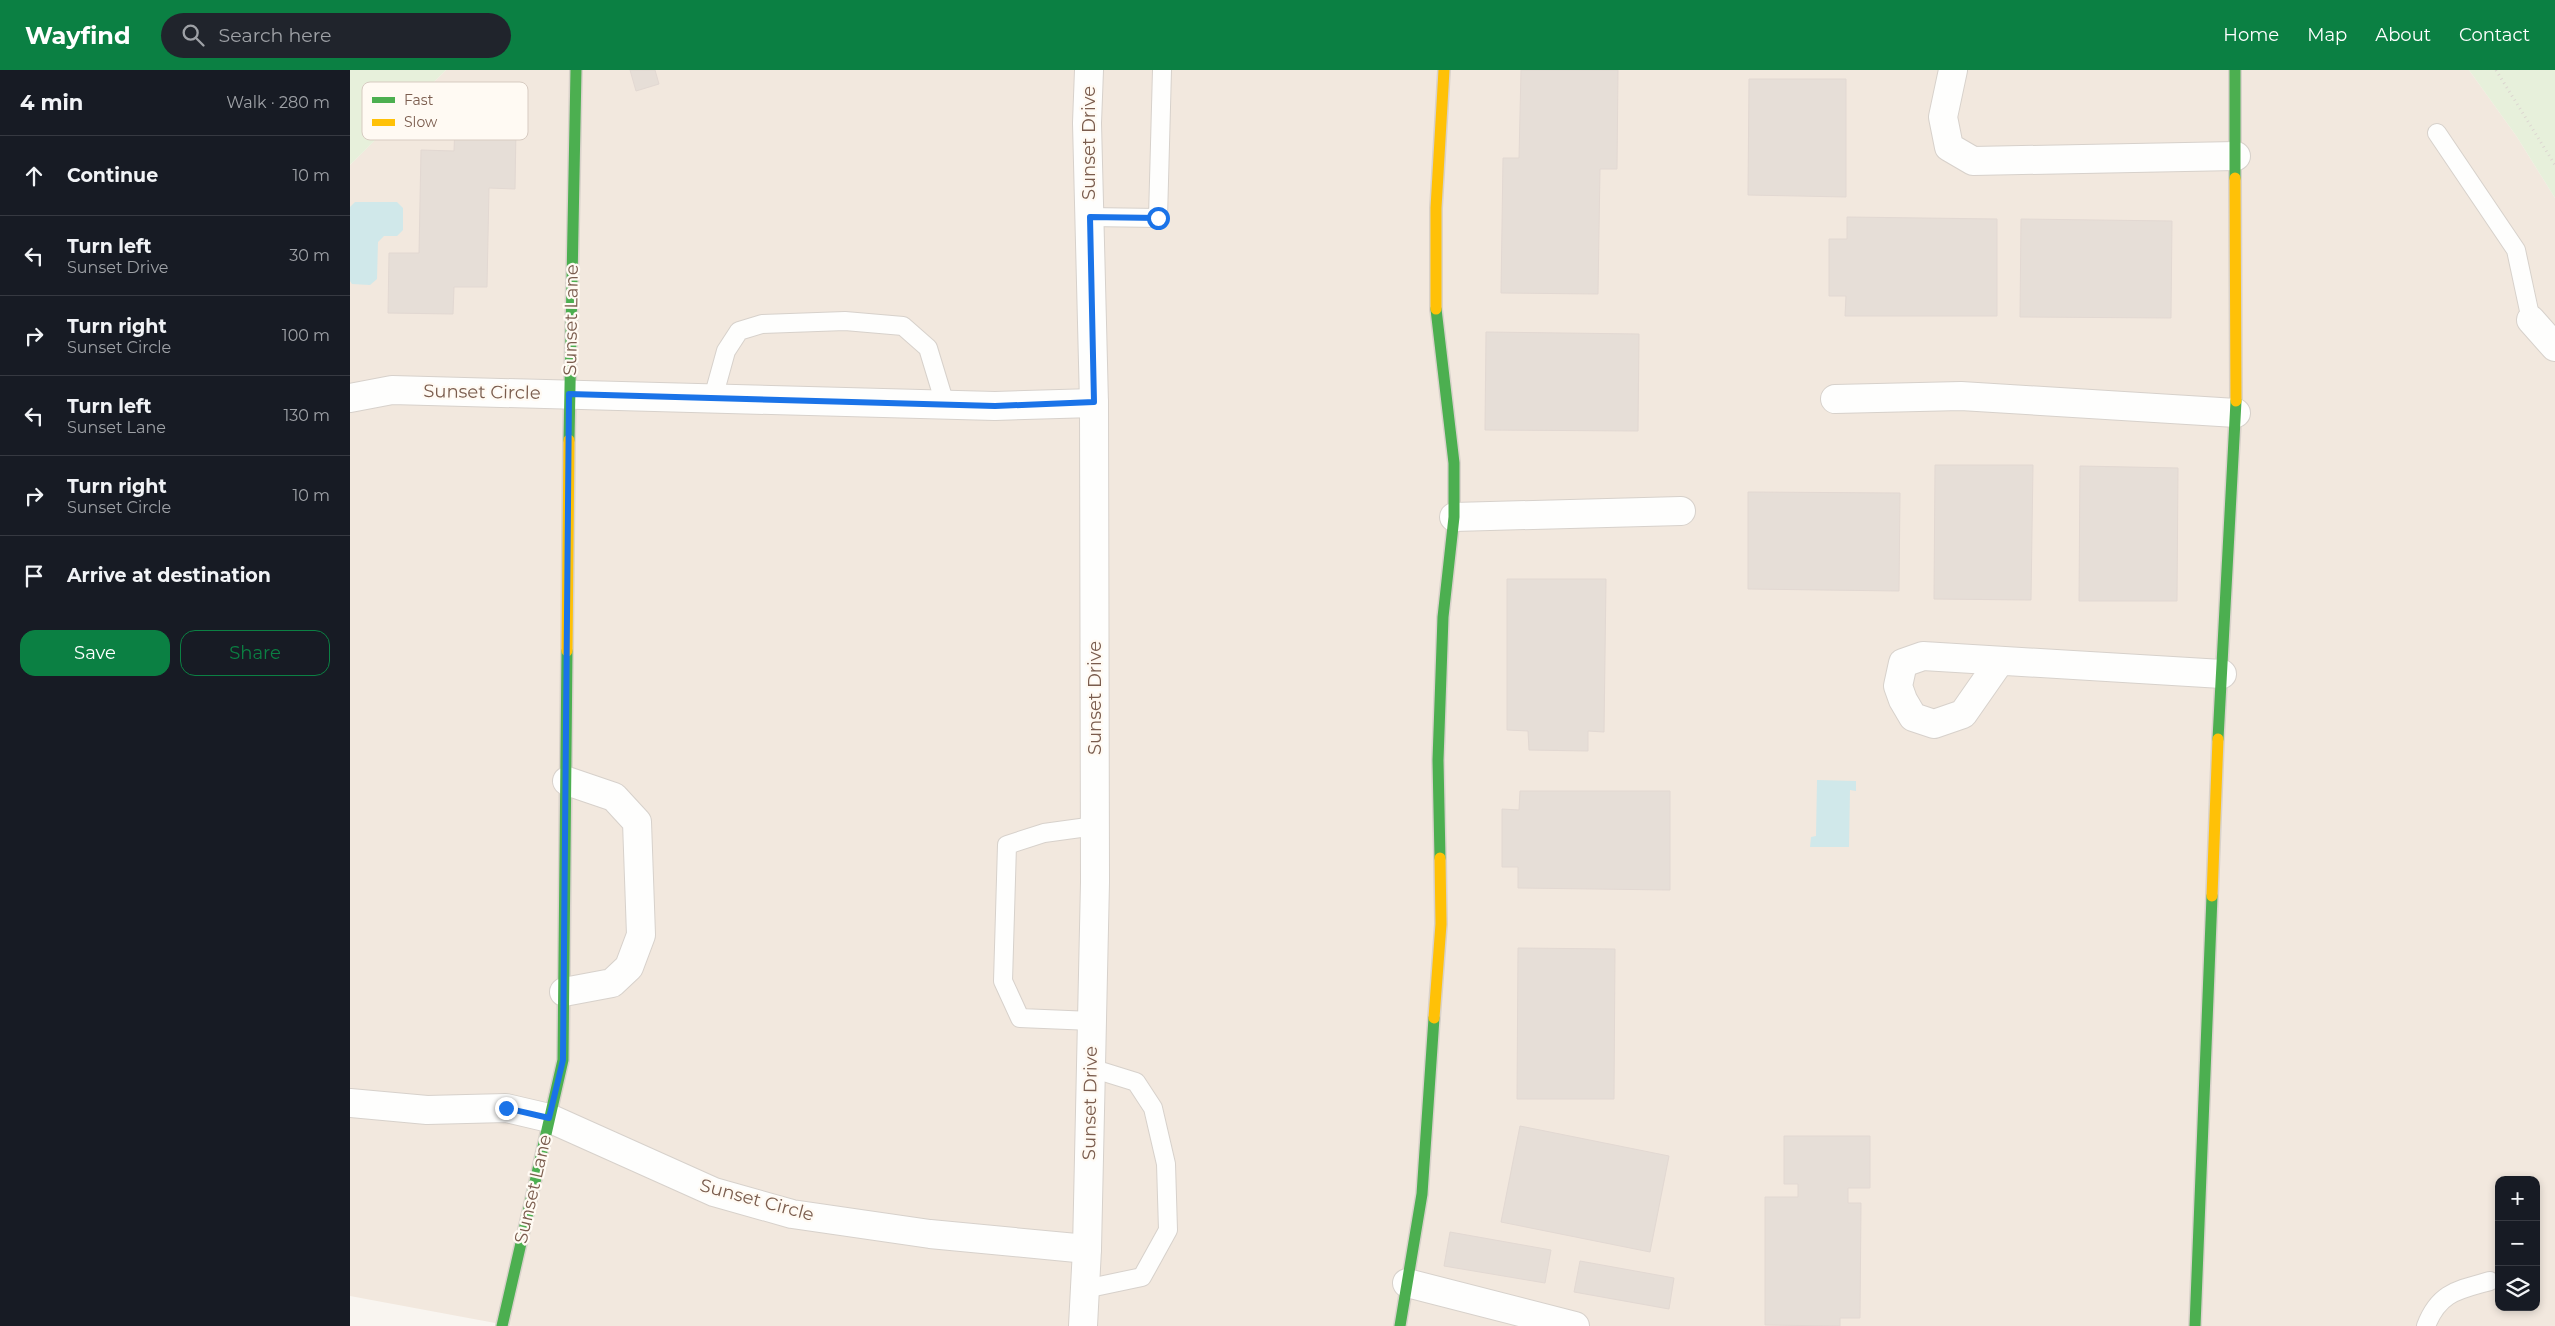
<!DOCTYPE html>
<meta charset="utf-8">
<style>
body{margin:0;font-family:Montserrat,sans-serif;background:#20242c;color:#f1f3f6}
.controls{position:absolute;right:15px;bottom:15px;display:grid;overflow:hidden;border-radius:10px;box-shadow:0 2px 8px #0003}
.controls button{width:45px;height:45px;display:grid;place-items:center;padding:0;border:0;border-bottom:1px solid #363941;background:#171b24;color:#f1f3f6;font:25px sans-serif}
.stop{position:absolute;width:15px;height:15px;margin:-11px;border:4px solid #1a73e8;border-radius:50%;background:#fff}
.stop.end{background:#1a73e8;border-color:#fff;box-shadow:0 1px 5px #0008}
.list{margin:0;padding:0;list-style:none}
h2{display:flex;justify-content:space-between;align-items:center;height:65px;margin:0;padding:0 20px;font-size:21px}
h2 small{font-size:16px;font-weight:400;color:#9ea1a6}
.list li{display:grid;grid-template-columns:32px 1fr auto;gap:15px;align-items:center;box-sizing:border-box;height:80px;padding:0 20px;border-top:1px solid #363941}
.list b{display:block;font-size:19px;white-space:nowrap}
.list p{margin:0;font-size:16px;white-space:nowrap;color:#9ea1a6}
.list em{font-size:16px;font-style:normal;color:#9ea1a6}
.actions{display:flex;gap:10px;padding:15px 20px}
.actions a{flex:1;padding:11px 0;border:1px solid #0b8043;border-radius:15px;text-align:center;font-size:18px;color:#0b8043}
.actions .main{background:#0b8043;color:#fff}
.icon{flex:none;width:28px;height:28px;fill:none;stroke:currentColor;stroke-width:2;stroke-linecap:round;stroke-linejoin:round}
.map{position:relative;flex:none;width:2205px;height:1256px;overflow:hidden}
header{display:flex;align-items:center;gap:30px;box-sizing:border-box;height:70px;padding:0 25px;background:#0b8043;color:#fff}
header strong{font-size:24px}
nav{display:flex;gap:28px;margin-inline-start:auto;font-size:18px}
.search{width:350px;height:45px;background:#20242c;display:flex;align-items:center;gap:12px;box-sizing:border-box;padding:0 18px;border-radius:28px;color:#9ea1a6;font-size:19px}
main{display:flex}
aside{flex:1;background:#171b24}
.map>svg:first-child{display:block}
.residential{fill:#f2e8de;fill-rule:evenodd}
.green{fill:#e7f0db}
.water{fill:#d0e8ea}
.building{fill:#e6ded7;stroke:#e2d8d2}
.lines{fill:none;stroke-linecap:round;stroke-linejoin:round}
.lane-casing{stroke:#d7d1cb;stroke-width:20}
.street-casing{stroke:#d7d1cb;stroke-width:30}
.fast-casing{stroke:#d9d2cb;stroke-width:14}
.slow-casing{stroke:#d9d2cb;stroke-width:14}
.path{stroke:#dcd5d0;stroke-width:3;stroke-dasharray:1 4;stroke-linecap:butt}
.lane{stroke:#fefefd;stroke-width:18}
.street{stroke:#fefefd;stroke-width:28}
.fast{stroke:#4caf50;stroke-width:11}
.slow{stroke:#ffc107;stroke-width:11}
.route{stroke:#1a73e8;stroke-width:6}
.labels{text-anchor:middle;dominant-baseline:central;stroke-width:4.5;stroke-linejoin:round;paint-order:stroke}
.street-label{font-size:18px;fill:#7a5c4d;stroke:#fffaf3}
.key{fill:#fffaf3;stroke:#d7cbc1;stroke-width:1}
.key-label{font-size:14px;fill:#7a5c4d}
</style>
<header>
<strong>Wayfind</strong>
<div class="search"><svg class="icon" aria-label="search" viewBox="0 0 24 24"><circle cx="10" cy="10" r="6"/><path d="M15 15l6 6"/></svg>Search here</div>
<nav><a>Home</a><a>Map</a><a>About</a><a>Contact</a></nav>
</header>
<main>
<aside>
<h2>4 min<small>Walk · 280 m</small></h2>
<ul class="list">
<li><svg class="icon" aria-label="ahead" viewBox="0 0 24 24"><path d="M12 20V5M6 11l6-6 6 6"/></svg><div><b>Continue</b></div><em>10 m</em></li>
<li><svg class="icon" aria-label="left" viewBox="0 0 24 24"><path d="M17 20v-9H6M10 6l-5 5 5 5"/></svg><div><b>Turn left</b><p>Sunset Drive</p></div><em>30 m</em></li>
<li><svg class="icon" aria-label="right" viewBox="0 0 24 24"><path d="M7 20v-9h11M14 6l5 5-5 5"/></svg><div><b>Turn right</b><p>Sunset Circle</p></div><em>100 m</em></li>
<li><svg class="icon" aria-label="left" viewBox="0 0 24 24"><path d="M17 20v-9H6M10 6l-5 5 5 5"/></svg><div><b>Turn left</b><p>Sunset Lane</p></div><em>130 m</em></li>
<li><svg class="icon" aria-label="right" viewBox="0 0 24 24"><path d="M7 20v-9h11M14 6l5 5-5 5"/></svg><div><b>Turn right</b><p>Sunset Circle</p></div><em>10 m</em></li>
<li><svg class="icon" aria-label="arrive" viewBox="0 0 24 24"><path d="M6 21V4h12l-3 4 3 4H6"/></svg><div><b>Arrive at destination</b></div></li>
</ul>
<div class="actions"><a class="main">Save</a><a>Share</a></div>
</aside>
<div class="map">
<svg width="2205" height="1256" viewBox="0 0 2205 1256">
<rect width="100%" height="100%" fill="#f9f5f0"/>
<path class="residential" d="M96,0h2023l48,67 38,61v1128h-2043l-162,-30v-1131zM2149,1110h37v127h-37z"/>
<g class="green">
<path d="M0,0h96l-96,95z"/>
<path d="M2119,0h86v128l-38,-61z"/>
</g>
<g class="water">
<path d="M5,132h42l6,6v22l-6,6h-13l-6,6 -1,37 -7,6 -18,-1 -2,-3v-74z"/>
<path d="M1467,710l39,1v10l-6,-1 -1,57h-39l1,-10 5,-1z"/>
</g>
<g class="building">
<path d="M280,0h25l4,14 -23,7z"/>
<path d="M1171,0h97l-1,99h-17l-2,125 -97,-1 2,-135h16z"/>
<path d="M1399,9h97v118l-98,-2z"/>
<path d="M105,55l61,2 -1,62 -26,-1 -2,99h-33l-1,27 -65,-1 1,-60h30l2,-103 33,1z"/>
<path d="M1497,147l150,2v97h-152l1,-20h-17v-57h18z"/>
<path d="M1671,149l151,2 -1,97 -151,-1z"/>
<path d="M1136,262l153,2 -1,97 -153,-1z"/>
<path d="M1585,395h98l-2,135 -97,-1z"/>
<path d="M1730,396l98,2 -1,133h-98z"/>
<path d="M1398,422l152,1 -1,98 -151,-2z"/>
<path d="M1157,509h99l-2,153 -16,-1v20l-59,-1 -1,-19 -21,-1z"/>
<path d="M1170,721h150v99l-152,-2v-21h-16v-58l17,1z"/>
<path d="M1168,878l97,1 -1,150h-97z"/>
<path d="M1170,1056l149,30 -19,96 -149,-30z"/>
<path d="M1434,1066h86v52h-22v15h13l-1,115h-20v8l-75,-1v-128h33v-13h-14z"/>
<path d="M1100,1162l101,18 -6,33 -101,-17z"/>
<path d="M1230,1191l94,17 -5,31 -95,-17z"/>
</g>
<g class="lines">
<defs>
<g id="lane">
<path d="M2087,63l79,117 15,70"/>
<path d="M739,147l69,1 4,-148"/>
<path d="M363,328l13,-47 13,-20 23,-7 83,-3 58,5 25,22 17,56"/>
<path d="M742,951l-72,-3 -17,-37 4,-136 37,-12 51,-7"/>
<path d="M735,1219l57,-12 26,-47 -2,-66 -13,-56 -17,-26 -45,-14"/>
<path d="M2076,1256c13,-34 32,-36 64,-45"/>
</g>
<g id="street">
<path d="M1603,0l-10,47 6,30 24,14 263,-5"/>
<path d="M2181,250l24,27"/>
<path d="M0,328l42,-8 603,16 99,-3"/>
<path d="M1485,329l126,-3 275,17"/>
<path d="M1104,447l227,-6"/>
<path d="M1650,591l-37,53 -29,10 -21,-7 -10,-17 -5,-14 5,-23 20,-7 299,18"/>
<path d="M214,922l48,-9 17,-16 12,-32 -4,-113 -23,-25 -47,-16"/>
<path d="M0,1033l77,7 79,-2 43,10 165,74 78,22 138,20 157,15"/>
<path d="M1057,1213l168,43"/>
<path d="M733,1256l4,-77 8,-367 -1,-479 -7,-280 2,-53"/>
</g>
<g id="fast">
<path d="M1885,0v108"/>
<path d="M1086,239l18,154v54l-11,100 -5,143 2,98"/>
<path d="M219,370l7,-370"/>
<path d="M1868,669l18,-338"/>
<path d="M152,1256l61,-266 4,-409"/>
<path d="M1050,1256l22,-132 12,-176"/>
<path d="M1845,1256l17,-430"/>
</g>
<g id="slow">
<path d="M1885,108l1,223"/>
<path d="M1086,239v-101l8,-138"/>
<path d="M217,581l2,-211"/>
<path d="M1862,826l6,-157"/>
<path d="M1084,948l7,-94 -1,-66"/>
</g>
</defs>
<use href="#lane" class="lane-casing"/>
<use href="#street" class="street-casing"/>
<use href="#fast" class="fast-casing"/>
<use href="#slow" class="slow-casing"/>
<path class="path" d="M2146,0l59,95"/>
<use href="#lane" class="lane"/>
<use href="#street" class="street"/>
<use href="#fast" class="fast"/>
<use href="#slow" class="slow"/>
</g>
<g class="lines">
<path class="route" d="M156,1038l43,10 14,-58 6,-666 426,12 99,-4 -4,-185 68,1"/>
</g>
<g class="labels">
<g class="street-label">
<text transform="translate(739 73) rotate(-90)">Sunset Drive</text>
<text transform="translate(221 250) rotate(-89)">Sunset Lane</text>
<text transform="translate(132 322) rotate(1)">Sunset Circle</text>
<text transform="translate(745 628) rotate(-90)">Sunset Drive</text>
<text transform="translate(740 1033) rotate(-89)">Sunset Drive</text>
<text transform="translate(183 1119) rotate(-77)">Sunset Lane</text>
<text transform="translate(407 1130) rotate(15)">Sunset Circle</text>
</g>
</g>
<rect x="12" y="12" width="166" height="58" rx="8" class="key"/>
<rect x="22" y="27" width="23" height="6" fill="#4caf50"/>
<rect x="22" y="49" width="23" height="7" fill="#ffc107"/>
<g class="key-label">
<text x="54" y="35">Fast</text>
<text x="54" y="57">Slow</text>
</g>
</svg>
<div class="controls">
<button>+</button>
<button>−</button>
<button><svg class="icon" aria-label="layers" viewBox="0 0 24 24"><path d="M12 4l9 5-9 5-9-5zM3 14l9 5 9-5"/></svg></button>
</div>
<div class="stop" style="left:808px;top:148px"></div>
<div class="stop end" style="left:156px;top:1038px"></div>
</div>
</main>
